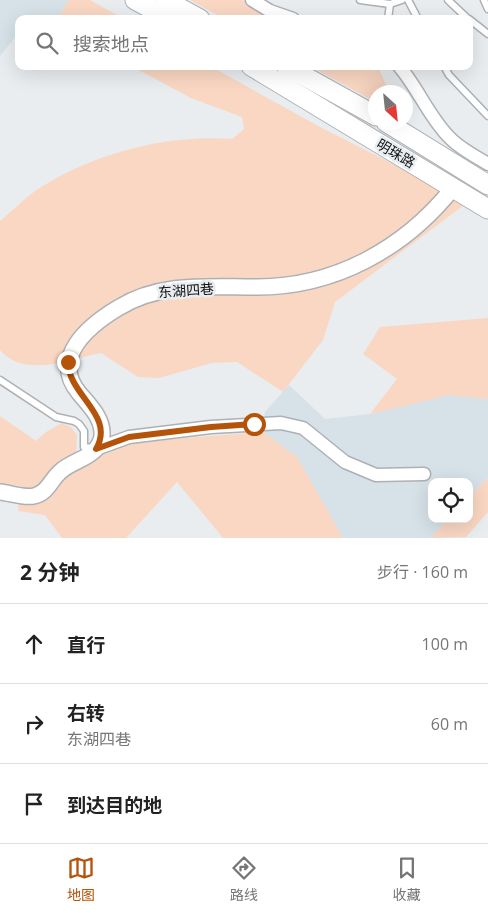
<!DOCTYPE html>
<html lang="zh">
<meta charset="utf-8">
<style>
body{margin:0;font-family:"Open Sans","Noto Sans SC",sans-serif;background:#f6f6f6;color:#222}
.controls{position:absolute;right:15px;bottom:15px;display:grid;overflow:hidden;border-radius:10px;box-shadow:0 5px 20px #0002}
.controls button{width:45px;height:45px;display:grid;place-items:center;padding:0;border:0;border-bottom:1px solid #e0e0e0;background:#fff;color:#222;font:25px sans-serif}
.compass{position:absolute;left:368px;top:85px;width:45px;height:45px;border-radius:50%;background:#fff;box-shadow:0 5px 20px #0002;rotate:153deg}
.stop{position:absolute;width:15px;height:15px;margin:-11px;border:4px solid #b45309;border-radius:50%;background:#fff}
.stop.end{background:#b45309;border-color:#fff;box-shadow:0 1px 5px #0008}
.list{margin:0;padding:0;list-style:none}
h2{display:flex;justify-content:space-between;align-items:center;height:65px;margin:0;padding:0 20px;font-size:21px}
h2 small{font-size:16px;font-weight:400;color:#767676}
.list li{display:grid;grid-template-columns:32px 1fr auto;gap:15px;align-items:center;box-sizing:border-box;height:80px;padding:0 20px;border-top:1px solid #e0e0e0}
.list b{display:block;font-size:19px;white-space:nowrap}
.list p{margin:0;font-size:16px;white-space:nowrap;color:#767676}
.list em{font-size:16px;font-style:normal;color:#767676}
.icon{flex:none;width:28px;height:28px;fill:none;stroke:currentColor;stroke-width:2;stroke-linecap:round;stroke-linejoin:round}
.map{position:relative;flex:none;width:488px;height:538px;overflow:hidden}
.search{position:absolute;background:#fff;box-shadow:0 5px 20px #0002;left:15px;right:15px;top:15px;height:55px;display:flex;align-items:center;gap:12px;box-sizing:border-box;padding:0 18px;border-radius:10px;color:#767676;font-size:19px}
.sheet{height:305px;background:#fff}
nav{display:flex;justify-content:space-around;align-items:center;box-sizing:border-box;height:70px;border-top:1px solid #e0e0e0;background:#fff;font-size:14px;color:#767676}
nav a{display:grid;justify-items:center;gap:2px}
nav .on{color:#b45309}
.map>svg:first-child{display:block}
.built{fill:#d6e1e8}
.green{fill:#f9d7c3}
.lines{fill:none;stroke-linecap:round;stroke-linejoin:round}
.service-casing{stroke:#adb1b4;stroke-width:9}
.minor-casing{stroke:#adb1b4;stroke-width:15}
.tertiary-casing{stroke:#adb1b4;stroke-width:18}
.primary-casing{stroke:#adb1b4;stroke-width:21}
.service{stroke:#fff;stroke-width:6}
.minor{stroke:#fff;stroke-width:12}
.tertiary{stroke:#fff;stroke-width:15}
.primary{stroke:#fff;stroke-width:19}
.route{stroke:#b45309;stroke-width:6}
.labels{text-anchor:middle;dominant-baseline:central;stroke-width:5;stroke-linejoin:round;paint-order:stroke}
.street-label{font-size:14px;fill:#121314;stroke:#e9edf0}
</style>
<div class="map">
<svg width="488" height="538" viewBox="0 0 488 538">
<rect width="100%" height="100%" fill="#e9edf0"/>
<g class="built">
<path d="M0,0h69l-12,19h-38v13l-19,24z"/>
<path d="M289,385l36,34 45,-5 79,-19 39,4v79l-19,19v-15h-37v37h16l-17,19h-88l-46,-81 -34,-25 2,-20z"/>
</g>
<g class="green">
<path d="M69,0h21l34,19h-67z"/>
<path d="M190,0h52l35,19h-52z"/>
<path d="M131,66h79l110,61 148,75 -133,100 -12,38 -40,52 -46,-30 -25,1 -53,15 -21,-1 -37,-24c-32,6 -76,26 -101,-3v-129c12,-10 23,-21 35,-30 56,-37 130,-57 197,-52l12,-10 -2,-12 -51,-19z"/>
<path d="M310,66h68l11,26h-13l-1,10z"/>
<path d="M488,318v81l-39,-4 -79,19 27,-35 -34,-25 17,-27z"/>
<path d="M0,416l36,25 10,-9 16,-9 9,4 6,8 -1,21 23,-3 33,-11 131,-10 34,25 46,81h-120l-46,-56 -51,56h-64l-17,-23 -27,-4 3,-25 -21,-3z"/>
<path d="M488,478v34l-22,25 -35,1 17,-19h21v-22z"/>
</g>
<g class="lines">
<defs>
<g id="service">
<path d="M360,0l30,4 12,-4"/>
<path d="M408,0l10,19"/>
<path d="M448,0l20,19"/>
<path d="M484,0l4,9"/>
<path d="M388,19l2,-15"/>
<path d="M469,19l19,15"/>
<path d="M444,66l5,9 39,41"/>
<path d="M0,380l56,37 18,4 5,3 5,7v16l8,1"/>
</g>
<g id="minor">
<path d="M252,0l18,11 23,8"/>
<path d="M399,66c19,22 30,51 50,71 10,11 26,19 39,27"/>
<path d="M96,449l33,-12 82,-10 70,-4 22,5 42,34 31,13 48,-1"/>
</g>
<path id="tertiary" d="M0,492c10,1 24,6 34,4 14,-3 17,-17 27,-25 10,-9 26,-12 35,-22 3,-4 6,-9 6,-14 1,-17 -13,-30 -23,-42 -29,-35 9,-67 39,-85 42,-26 89,-21 136,-21 80,1 150,-38 199,-99"/>
<g id="primary">
<path d="M135,0l35,19"/>
<path d="M165,0l35,19"/>
<path d="M251,66l237,143"/>
<path d="M286,66l90,50"/>
<path d="M386,122l102,63"/>
</g>
</defs>
<use href="#service" class="service-casing"/>
<use href="#minor" class="minor-casing"/>
<use href="#tertiary" class="tertiary-casing"/>
<use href="#primary" class="primary-casing"/>
<use href="#service" class="service"/>
<use href="#minor" class="minor"/>
<use href="#tertiary" class="tertiary"/>
<use href="#primary" class="primary"/>
</g>
<g class="lines">
<path class="route" d="M68,362c0,33 48,53 28,87l33,-12 82,-10 43,-3"/>
</g>
<g class="labels">
<g class="street-label">
<text transform="translate(396 153) rotate(31)">明珠路</text>
<text transform="translate(186 290) rotate(-4)">东湖四巷</text>
</g>
</g>
</svg>
<div class="controls">
<button><svg class="icon" aria-label="locate" viewBox="0 0 24 24"><circle cx="12" cy="12" r="6"/><path d="M12 2v4M12 18v4M2 12h4M18 12h4"/></svg></button>
</div>
<svg class="compass" viewBox="-18 -18 36 36"><path d="M0-13l5 13h-10z" fill="#e53935"/><path d="M0 13l5-13h-10z" fill="#767676"/></svg>
<div class="stop" style="left:254px;top:424px"></div>
<div class="stop end" style="left:68px;top:362px"></div>
<div class="search"><svg class="icon" aria-label="search" viewBox="0 0 24 24"><circle cx="10" cy="10" r="6"/><path d="M15 15l6 6"/></svg>搜索地点</div>
</div>
<section class="sheet">
<h2>2 分钟<small>步行 · 160 m</small></h2>
<ul class="list">
<li><svg class="icon" aria-label="ahead" viewBox="0 0 24 24"><path d="M12 20V5M6 11l6-6 6 6"/></svg><div><b>直行</b></div><em>100 m</em></li>
<li><svg class="icon" aria-label="right" viewBox="0 0 24 24"><path d="M7 20v-9h11M14 6l5 5-5 5"/></svg><div><b>右转</b><p>东湖四巷</p></div><em>60 m</em></li>
<li><svg class="icon" aria-label="arrive" viewBox="0 0 24 24"><path d="M6 21V4h12l-3 4 3 4H6"/></svg><div><b>到达目的地</b></div></li>
</ul>
</section>
<nav>
<a class="on"><svg class="icon" aria-label="map" viewBox="0 0 24 24"><path d="M3 6l6-2 6 2 6-2v14l-6 2-6-2-6 2zM9 4v14M15 6v14"/></svg>地图</a>
<a><svg class="icon" aria-label="directions" viewBox="0 0 24 24"><path d="M12 3l9 9-9 9-9-9zM9 14v-3h6M13 9l2 2-2 2"/></svg>路线</a>
<a><svg class="icon" aria-label="saved" viewBox="0 0 24 24"><path d="M7 4h10v16l-5-4-5 4z"/></svg>收藏</a>
</nav>
